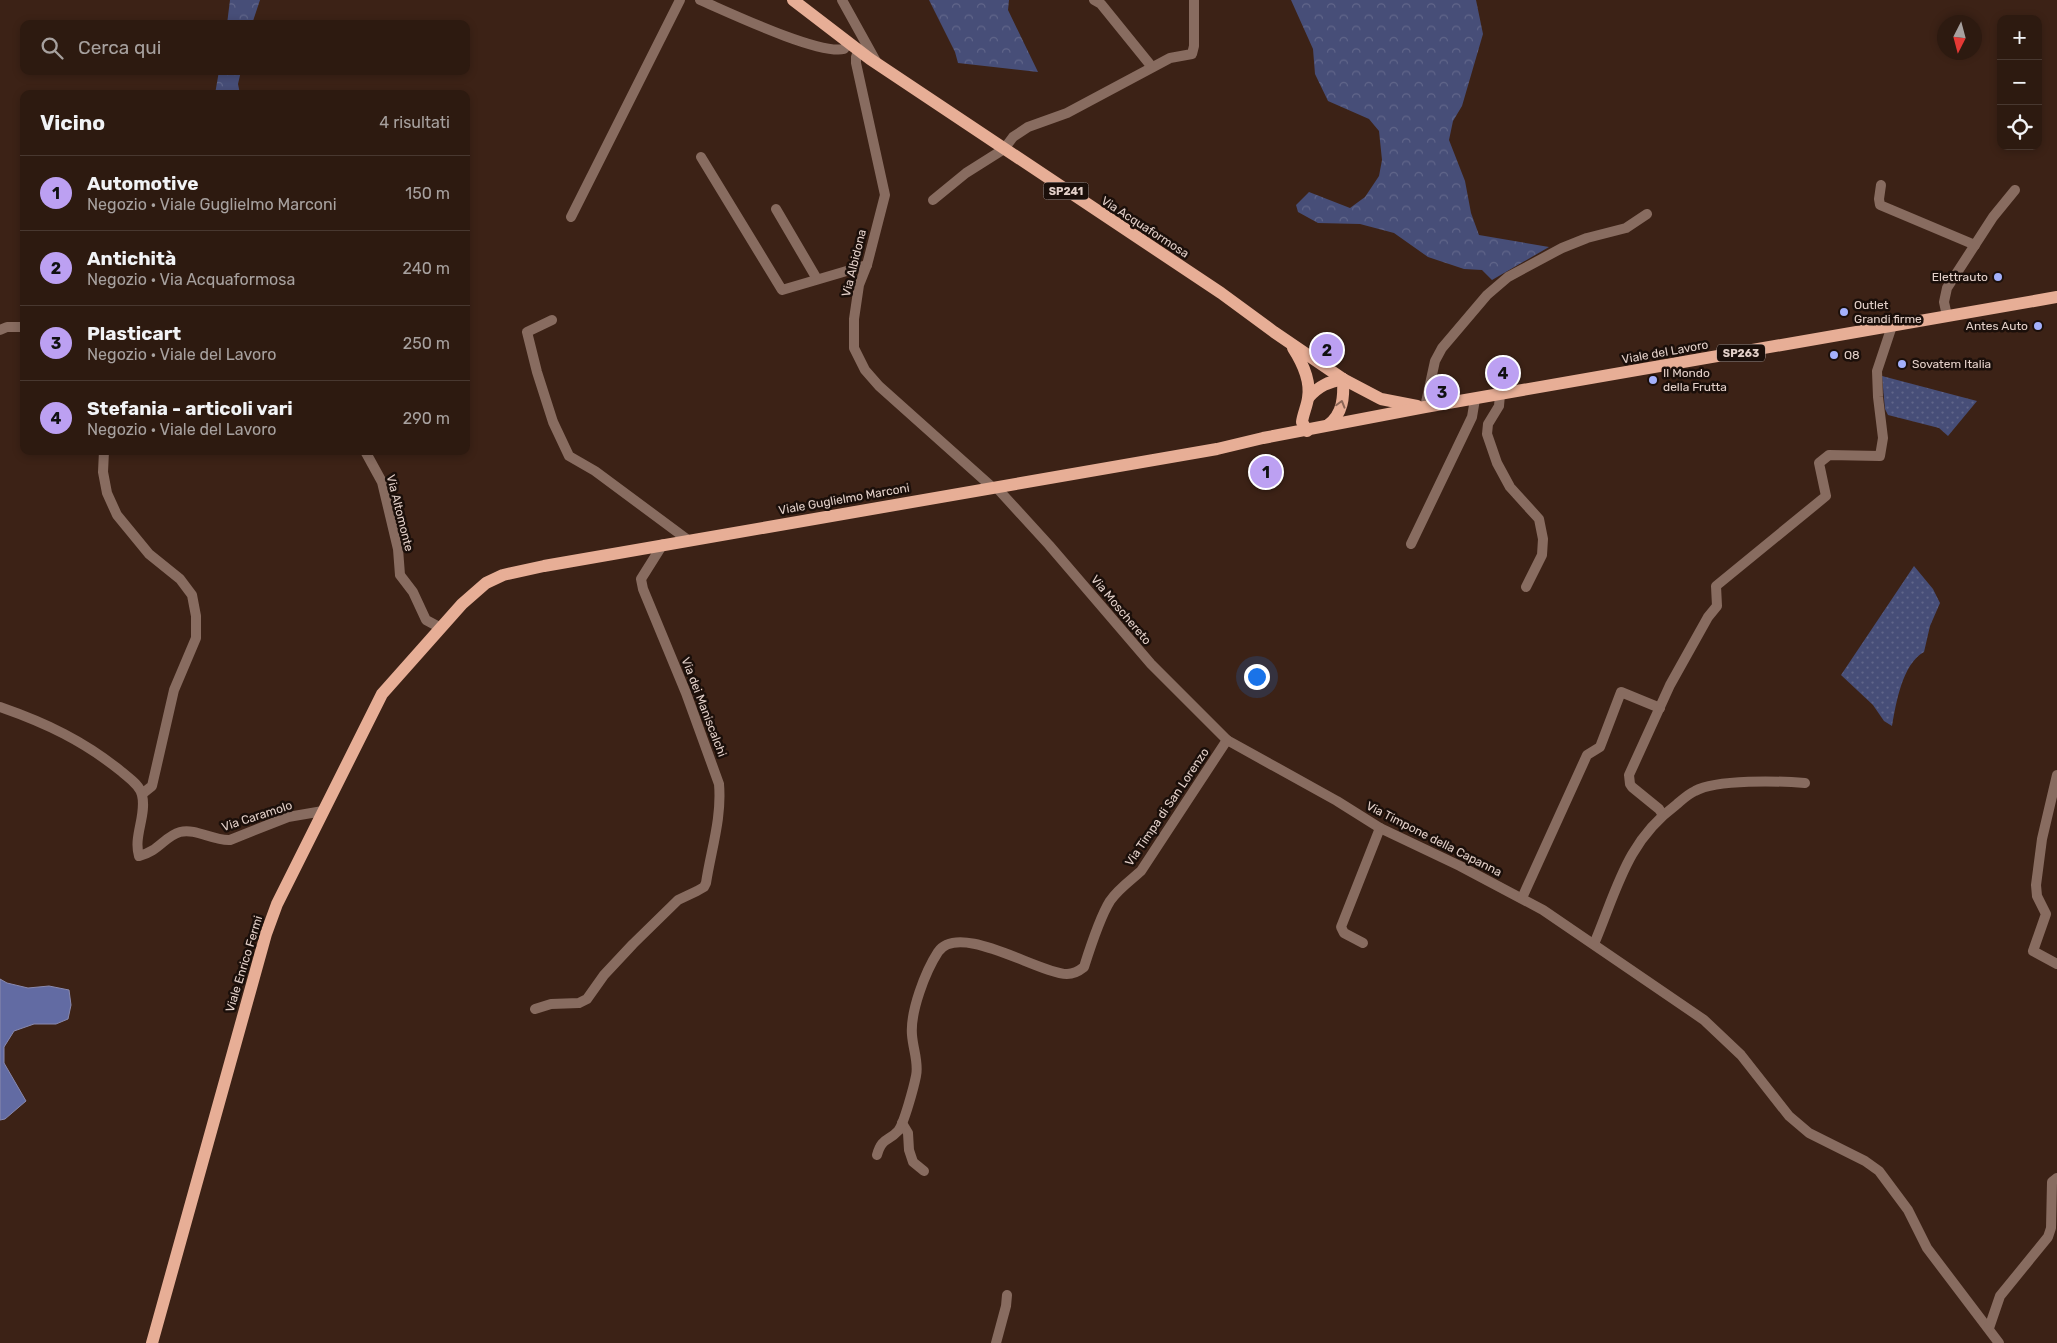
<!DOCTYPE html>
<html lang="it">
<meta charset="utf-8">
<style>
body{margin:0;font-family:Rubik,sans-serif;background:#39271e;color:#f1f3f6}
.controls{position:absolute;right:15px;top:15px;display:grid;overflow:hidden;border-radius:10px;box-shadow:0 2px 8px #0003}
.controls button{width:45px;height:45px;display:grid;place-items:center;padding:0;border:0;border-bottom:1px solid #483830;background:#2d1a10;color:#f1f3f6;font:25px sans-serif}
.compass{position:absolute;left:1937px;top:15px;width:45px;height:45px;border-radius:50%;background:#2d1a10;box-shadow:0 2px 8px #0003;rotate:186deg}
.you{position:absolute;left:1256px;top:676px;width:18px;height:18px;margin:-12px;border:4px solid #fff;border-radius:50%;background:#1a73e8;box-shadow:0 0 0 8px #1a73e833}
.badge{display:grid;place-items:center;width:32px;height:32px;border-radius:50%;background:#bca0f2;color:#111;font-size:16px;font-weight:700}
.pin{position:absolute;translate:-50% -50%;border:2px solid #fff;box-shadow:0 1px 5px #0006}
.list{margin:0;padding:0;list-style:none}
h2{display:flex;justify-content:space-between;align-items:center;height:65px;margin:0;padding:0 20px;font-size:21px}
h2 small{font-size:16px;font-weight:400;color:#a7a19f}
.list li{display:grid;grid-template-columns:32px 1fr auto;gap:15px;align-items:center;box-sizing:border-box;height:75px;padding:0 20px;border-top:1px solid #483830}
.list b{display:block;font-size:19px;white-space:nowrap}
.list p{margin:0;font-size:16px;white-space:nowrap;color:#a7a19f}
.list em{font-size:16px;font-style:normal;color:#a7a19f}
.icon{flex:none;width:28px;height:28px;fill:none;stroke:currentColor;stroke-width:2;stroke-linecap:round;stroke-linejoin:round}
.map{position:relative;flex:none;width:2057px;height:1343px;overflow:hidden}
.search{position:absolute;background:#2d1a10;box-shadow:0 2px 8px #0003;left:20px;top:20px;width:450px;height:55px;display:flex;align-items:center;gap:12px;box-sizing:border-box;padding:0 18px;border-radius:10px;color:#a7a19f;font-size:19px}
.panel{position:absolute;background:#2d1a10;box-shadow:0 2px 8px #0003;left:20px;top:90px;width:450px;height:365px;border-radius:10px}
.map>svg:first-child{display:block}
.grass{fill:url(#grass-dots)}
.forest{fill:url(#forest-crowns)}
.water{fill:#626ba3;stroke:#8989ae}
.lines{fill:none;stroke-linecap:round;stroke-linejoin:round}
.minor{stroke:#886c60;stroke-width:10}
.major{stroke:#e7ae96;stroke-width:12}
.oneway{stroke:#8b6657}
.poi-dot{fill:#a4b1fc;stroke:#1b0f0a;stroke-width:2}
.labels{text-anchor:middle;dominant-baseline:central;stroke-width:5;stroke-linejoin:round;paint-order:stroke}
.shield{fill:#1b0f0a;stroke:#a79690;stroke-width:1}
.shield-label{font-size:11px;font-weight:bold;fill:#e3d0c9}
.street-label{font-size:12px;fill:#e3d0c9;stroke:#1b0f0a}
.poi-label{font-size:12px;fill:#e3d0c9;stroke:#1b0f0a;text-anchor:start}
</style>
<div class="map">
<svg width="2057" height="1343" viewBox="0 0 2057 1343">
<defs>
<pattern id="grass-dots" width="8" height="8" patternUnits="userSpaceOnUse" patternTransform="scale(1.25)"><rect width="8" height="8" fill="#474e78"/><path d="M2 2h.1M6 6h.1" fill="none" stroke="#61668a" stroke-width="1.8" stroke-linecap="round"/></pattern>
<pattern id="forest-crowns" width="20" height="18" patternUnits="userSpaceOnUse" patternTransform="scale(1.25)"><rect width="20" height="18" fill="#474e78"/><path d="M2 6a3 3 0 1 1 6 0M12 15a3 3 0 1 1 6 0" fill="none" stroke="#61668a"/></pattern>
</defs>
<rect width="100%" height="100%" fill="#3c2216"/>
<g class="grass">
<path d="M1882,376l95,25 -29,35 -9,-8 -51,-13 -3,-6z"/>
<path d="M1914,566l19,23 7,14 -10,23 -6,26c-22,12 -28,52 -32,74l-8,-5 -11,-16 -32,-30z"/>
</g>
<g class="forest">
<path d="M230,0h30l-8,24h-25z"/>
<path d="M929,0h80l-1,10 30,62 -80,-9 -3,-11z"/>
<path d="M1291,0h185l7,34 -21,72 -9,15 -4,19 16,41 6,32 8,22 70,12 -57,33 -10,-10 -18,-1 -36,-12 -34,-24 -34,-9 -42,-1 -20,-11 -2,-7 13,-13 41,16 15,-11 14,-21 3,-16 -3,-29 -10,-12 -41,-18 -13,-27 -2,-25z"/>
<path d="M219,71h22l-3,13 2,10h-25z"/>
</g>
<path class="water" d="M0,979l7,4 21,5 21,-2 20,4 2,15 -3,14 -12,5h-22l-20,7 -10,16v16l22,38 -21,18 -5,1z"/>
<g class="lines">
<g class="minor">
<path d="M700,0c28,12 118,55 144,49l4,-6"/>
<path d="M842,0l36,65"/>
<path d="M1094,0l7,4 51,63"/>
<path d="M858,51l-2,6v6l29,132 -18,70 -8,20 -5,34v29l11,22 14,16 113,101"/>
<path d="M701,157l81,133 85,-25"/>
<path d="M1881,185l-2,14 1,6 95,40"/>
<path d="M933,200l33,-27 38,-24 9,-12 15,-10 39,-14 103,-55 22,-4 2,-8v-46"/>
<path d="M776,209l41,70"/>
<path d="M571,217l109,-217"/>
<path d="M1947,316l-3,-14 3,-14 46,-71 22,-27"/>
<path d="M552,320l-25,12 10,40 16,50 16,34 26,15 93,69"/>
<path d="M0,330l7,-3h17"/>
<path d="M1500,394l-1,12 -11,18 -1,10 10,29 13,24 29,32 4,20 -1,16 -16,32"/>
<path d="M1425,407l10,-46 7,-13 45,-53 21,-18 54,-29 25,-10 39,-10 21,-14"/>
<path d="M104,451l-1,21 4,21 10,22 32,39 31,25 12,16 4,21v22l-22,52 -22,96 -10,8"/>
<path d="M365,451l17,31 16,67 2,26 13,17 13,28 15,8"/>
<path d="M996,487l53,58 102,119 76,76 110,61 43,27 80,38 83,44 161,110 37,35 48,61 20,17 56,28 14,10 29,39 19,38 72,95"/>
<path d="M1411,544l61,-127 3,-18"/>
<path d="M0,707c46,16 84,34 122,65 7,6 18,13 20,23 5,20 -9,41 -3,61 19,-4 26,-20 41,-24 16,-4 33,9 50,8l58,-23 35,-6"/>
<path d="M2057,775l-15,64 -6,46 1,11 9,18 -13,37 24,13"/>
<path d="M1663,815l-4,-6 -27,-22 -2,-3 -1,-9 41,-90 38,-68 9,-11 -1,-20 110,-90 -7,-33 10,-8 51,1 3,-18 -5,-41 -1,-26 15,-45"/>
<path d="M1522,898l65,-143 13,-8 21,-55 39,16"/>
<path d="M1363,943l-19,-10 -3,-6 39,-99"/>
<path d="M1594,944c23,-54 32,-102 82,-139 6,-5 12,-11 19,-14 22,-12 84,-10 110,-8"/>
<path d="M535,1009l16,-5 28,-1 8,-4 17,-24 29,-31 45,-44 19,-9 7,-4 2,-4c5,-33 16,-65 13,-99l-33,-91 -43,-104 -2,-10 22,-35"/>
<path d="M902,1123l6,10 1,17 4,12 11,9"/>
<path d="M877,1155c5,-18 11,-13 21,-24 6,-7 16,-45 18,-55 3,-13 -3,-27 -4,-41 -2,-23 13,-63 26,-83 21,-31 102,22 129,22 7,0 12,-3 17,-7 6,-19 16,-50 26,-66 8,-12 21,-21 31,-30l86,-131"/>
<path d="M1989,1328l11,-32 48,-59 3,-9 1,-46 5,-4"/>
<path d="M996,1343l10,-37 1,-11"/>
</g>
<g class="major">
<path d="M793,0l77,59 351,234 53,39 69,47 38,20 36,7"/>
<path d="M1293,348c9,14 18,33 15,50 -1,8 -5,16 -6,24l5,9"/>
<path d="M1309,397c10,-11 19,-15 34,-18"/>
<path d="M1328,425c15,-11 16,-28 15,-46"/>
<path d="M152,1343l114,-409 11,-30 105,-210 80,-90 24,-21 17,-8 41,-9 673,-117 46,-11 162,-31 632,-110"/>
</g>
</g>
<defs><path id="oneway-chevron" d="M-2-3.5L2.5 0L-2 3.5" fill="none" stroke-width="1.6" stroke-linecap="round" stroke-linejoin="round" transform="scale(1.25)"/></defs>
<use class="oneway" href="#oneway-chevron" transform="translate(1341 404) rotate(-74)"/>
<g class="poi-dot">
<circle cx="1998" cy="277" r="5"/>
<circle cx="1844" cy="312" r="5"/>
<circle cx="2038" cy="326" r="5"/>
<circle cx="1834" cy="355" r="5"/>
<circle cx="1902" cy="364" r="5"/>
<circle cx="1653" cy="380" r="5"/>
</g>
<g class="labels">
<g class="shield">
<rect x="1043.5" y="182.5" width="45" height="17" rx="4"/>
<rect x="1717" y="344.5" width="48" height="17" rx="4"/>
</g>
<g class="shield-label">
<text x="1066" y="191">SP241</text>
<text x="1741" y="353">SP263</text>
</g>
<g class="street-label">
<text transform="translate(1145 227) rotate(33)">Via Acquaformosa</text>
<text transform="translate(854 263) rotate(-76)">Via Albidona</text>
<text transform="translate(1665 352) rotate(-10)">Viale del Lavoro</text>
<text transform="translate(844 499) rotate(-10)">Viale Guglielmo Marconi</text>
<text transform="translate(400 513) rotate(76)">Via Altomonte</text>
<text transform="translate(1121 610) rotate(50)">Via Moschereto</text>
<text transform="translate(704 707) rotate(69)">Via dei Maniscalchi</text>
<text transform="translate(1167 807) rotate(-56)">Via Timpa di San Lorenzo</text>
<text transform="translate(257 816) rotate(-18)">Via Caramolo</text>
<text transform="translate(1434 839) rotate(27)">Via Timpone della Capanna</text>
<text transform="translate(244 964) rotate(-73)">Viale Enrico Fermi</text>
</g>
<g class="poi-label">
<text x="1988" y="277" text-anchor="end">Elettrauto</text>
<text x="1854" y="305">Outlet<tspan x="1854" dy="14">Grandi firme</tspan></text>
<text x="2028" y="326" text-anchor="end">Antes Auto</text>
<text x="1844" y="355">Q8</text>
<text x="1912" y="364">Sovatem Italia</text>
<text x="1663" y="373">Il Mondo<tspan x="1663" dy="14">della Frutta</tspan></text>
</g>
</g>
</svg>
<div class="controls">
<button>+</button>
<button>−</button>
<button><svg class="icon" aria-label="locate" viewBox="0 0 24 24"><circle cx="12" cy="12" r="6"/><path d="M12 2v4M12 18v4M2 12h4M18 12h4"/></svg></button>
</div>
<svg class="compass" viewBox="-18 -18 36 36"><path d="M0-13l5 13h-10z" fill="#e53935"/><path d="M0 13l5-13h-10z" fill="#a7a19f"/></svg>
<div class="you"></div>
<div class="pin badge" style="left:1266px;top:472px">1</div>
<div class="pin badge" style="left:1327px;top:350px">2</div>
<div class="pin badge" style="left:1442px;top:392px">3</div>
<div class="pin badge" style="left:1503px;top:373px">4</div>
<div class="search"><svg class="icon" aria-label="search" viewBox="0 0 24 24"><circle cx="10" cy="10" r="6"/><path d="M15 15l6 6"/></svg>Cerca qui</div>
<section class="panel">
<h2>Vicino<small>4 risultati</small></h2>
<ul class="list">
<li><span class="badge">1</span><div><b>Automotive</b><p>Negozio · Viale Guglielmo Marconi</p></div><em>150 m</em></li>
<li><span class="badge">2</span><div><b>Antichità</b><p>Negozio · Via Acquaformosa</p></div><em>240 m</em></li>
<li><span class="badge">3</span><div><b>Plasticart</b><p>Negozio · Viale del Lavoro</p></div><em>250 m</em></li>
<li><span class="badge">4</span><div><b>Stefania - articoli vari</b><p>Negozio · Viale del Lavoro</p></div><em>290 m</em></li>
</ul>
</section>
</div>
